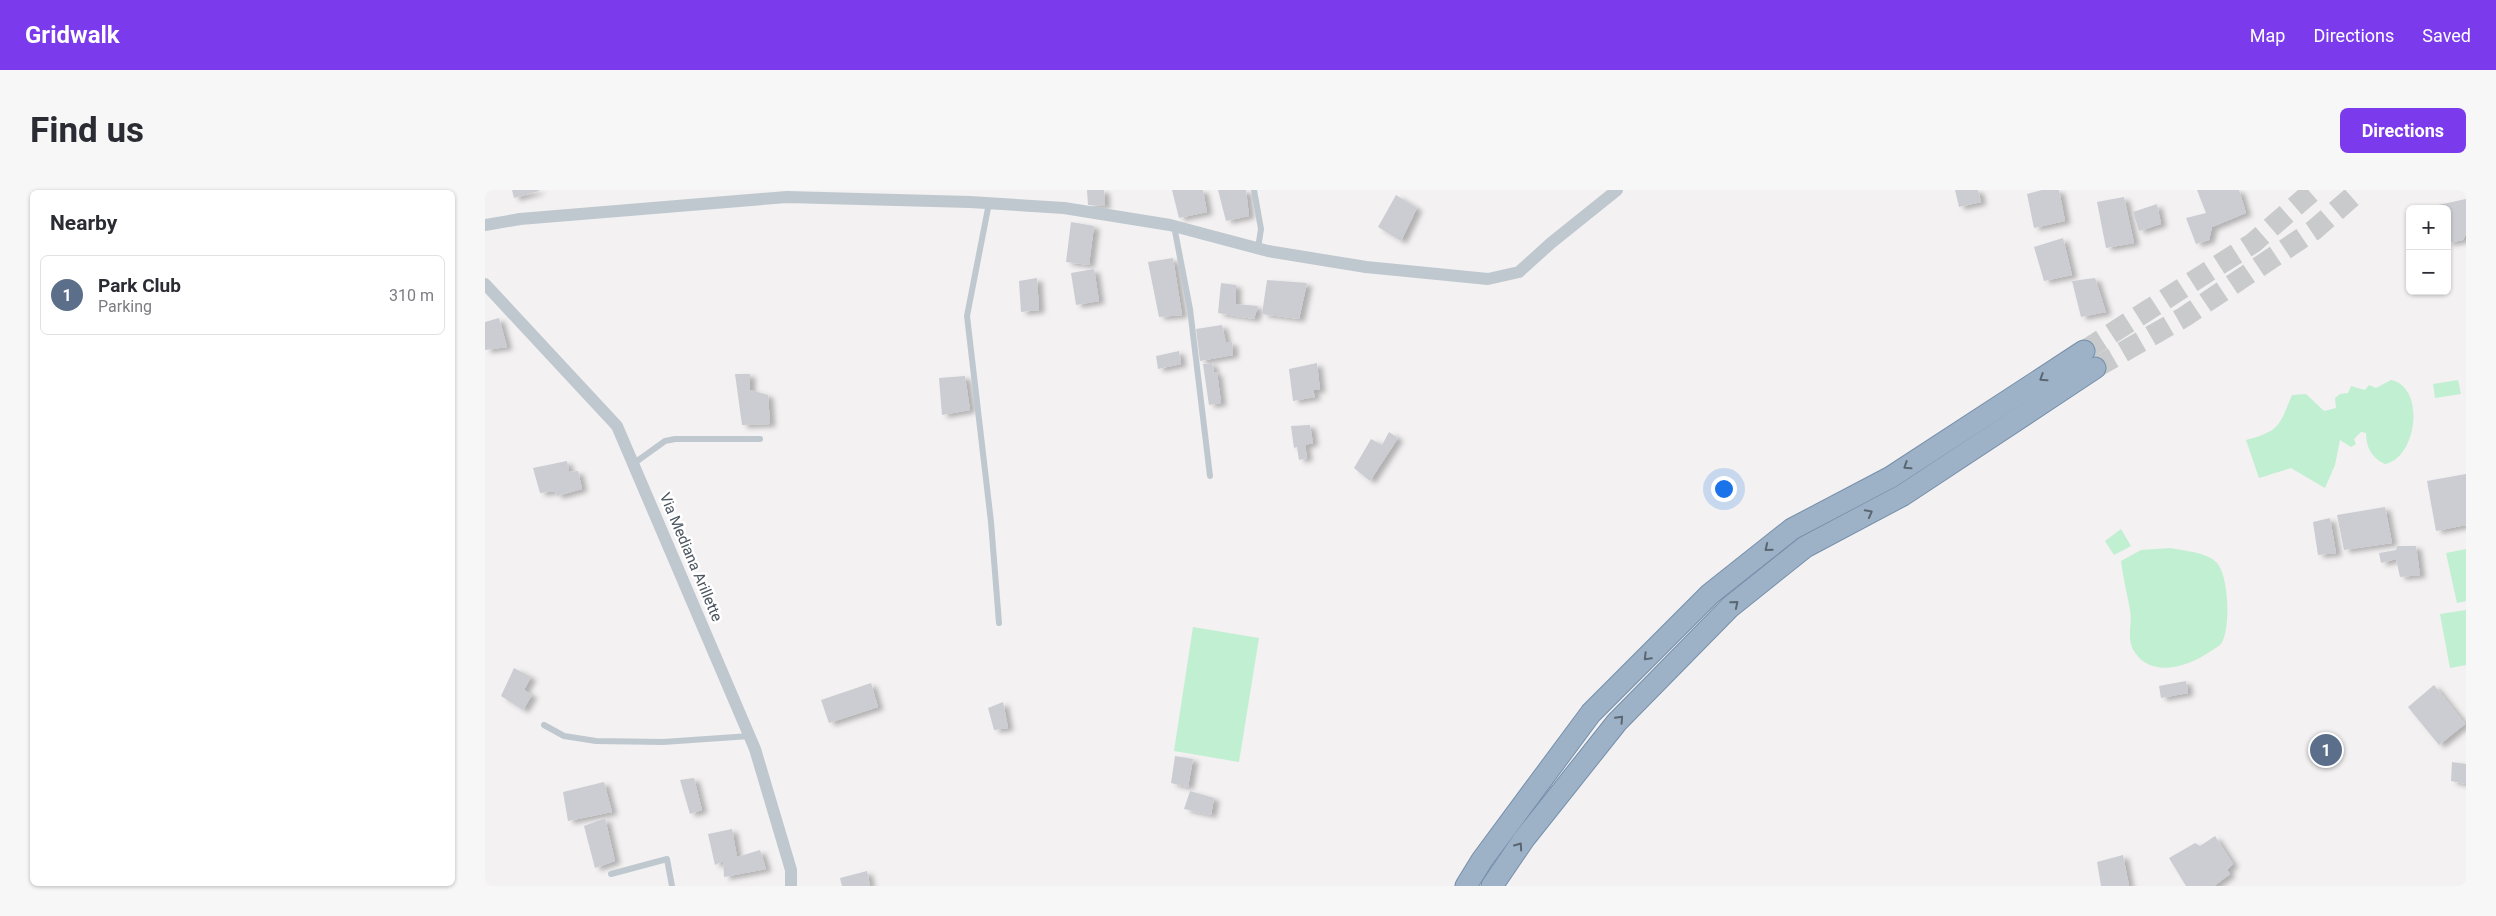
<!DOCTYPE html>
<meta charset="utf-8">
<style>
body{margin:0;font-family:Roboto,sans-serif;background:#f7f7f7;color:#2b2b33}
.controls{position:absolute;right:15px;top:15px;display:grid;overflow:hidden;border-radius:8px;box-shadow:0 1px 4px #0004}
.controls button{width:45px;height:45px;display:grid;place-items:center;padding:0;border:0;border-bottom:1px solid #e1e1e2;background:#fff;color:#2b2b33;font:25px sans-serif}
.you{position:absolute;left:1238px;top:298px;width:18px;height:18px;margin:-12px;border:4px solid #fff;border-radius:50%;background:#1a73e8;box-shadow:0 0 0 8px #1a73e833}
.badge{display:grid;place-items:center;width:32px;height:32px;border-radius:50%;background:#7c3aed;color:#fff;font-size:16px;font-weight:700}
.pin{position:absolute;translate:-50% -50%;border:2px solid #fff;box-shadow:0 1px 5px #0006}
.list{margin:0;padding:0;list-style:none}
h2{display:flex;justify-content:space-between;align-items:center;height:65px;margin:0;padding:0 20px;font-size:21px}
h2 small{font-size:16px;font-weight:400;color:#7c7c81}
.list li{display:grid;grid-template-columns:32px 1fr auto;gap:15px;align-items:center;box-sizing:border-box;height:80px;margin:0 10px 10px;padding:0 10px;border:1px solid #e1e1e2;border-radius:8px}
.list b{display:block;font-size:19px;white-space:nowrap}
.list p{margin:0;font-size:16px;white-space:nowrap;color:#7c7c81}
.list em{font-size:16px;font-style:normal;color:#7c7c81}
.map{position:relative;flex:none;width:1981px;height:696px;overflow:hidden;border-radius:8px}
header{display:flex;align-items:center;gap:30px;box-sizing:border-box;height:70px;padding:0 25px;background:#7c3aed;color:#fff}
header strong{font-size:24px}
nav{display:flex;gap:28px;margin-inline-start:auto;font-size:18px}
.intro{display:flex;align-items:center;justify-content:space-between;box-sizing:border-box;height:120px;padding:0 30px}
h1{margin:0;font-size:35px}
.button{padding:12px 22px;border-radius:8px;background:#7c3aed;color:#fff;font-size:18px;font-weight:700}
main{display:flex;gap:30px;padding:0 30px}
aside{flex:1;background:#fff;border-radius:8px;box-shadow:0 1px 4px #0004}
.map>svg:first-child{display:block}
.green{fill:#c1efd2}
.building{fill:#cbcdd3;filter:url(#shadow)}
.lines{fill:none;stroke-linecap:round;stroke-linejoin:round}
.trunk-tunnel{stroke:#c8cacc;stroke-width:21;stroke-dasharray:21 11;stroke-linecap:butt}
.trunk-casing{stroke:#758fab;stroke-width:23}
.service{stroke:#bfc8cf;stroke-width:6}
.minor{stroke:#bfc8cf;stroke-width:12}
.trunk{stroke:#9eb2c7;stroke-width:21}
.oneway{stroke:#5a6773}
.labels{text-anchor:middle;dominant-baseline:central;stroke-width:5;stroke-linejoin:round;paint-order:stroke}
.street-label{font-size:15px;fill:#49545e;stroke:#fff}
</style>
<header>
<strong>Gridwalk</strong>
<nav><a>Map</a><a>Directions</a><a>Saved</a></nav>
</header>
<div class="intro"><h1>Find us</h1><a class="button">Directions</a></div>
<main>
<aside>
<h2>Nearby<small></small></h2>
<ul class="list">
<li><span class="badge" style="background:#5c6f8a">1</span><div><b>Park Club</b><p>Parking</p></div><em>310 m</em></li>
</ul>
</aside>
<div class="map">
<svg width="1981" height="696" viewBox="0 0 1981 696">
<defs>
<filter id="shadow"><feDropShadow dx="5.5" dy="3" stdDeviation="2.5" flood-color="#0004"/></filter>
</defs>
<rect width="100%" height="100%" fill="#f3f1f1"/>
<g class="green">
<path d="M1906,190c35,7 26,78 -6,84 -14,-6 -19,-18 -19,-31l-5,-1 -7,7 2,5 -5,3 -11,-7 -5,25 -10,23 -34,-20 -32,10 -13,-38c34,-9 33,-14 46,-45l14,-1 18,17 12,-3 -1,-10 5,-4 8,-1 3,-7 14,4 4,-5 7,3z"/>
<path d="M1973,190l3,14 -26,4 -2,-14z"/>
<path d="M1636,339l10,17 -17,9 -9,-14z"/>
<path d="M1685,358c14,3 37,4 47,15 12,13 14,67 4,81 -3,3 -9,6 -13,9 -20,13 -54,25 -72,1 -11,-14 -3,-29 -6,-44 -3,-17 -7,-32 -9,-49l20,-11z"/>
<path d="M1981,359v52l-9,2 -11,-50z"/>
<path d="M1981,420v55l-16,3 -10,-54z"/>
<path d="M708,437l66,11 -20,124 -65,-11z"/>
</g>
<g class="building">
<path d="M27,0h27v1l-25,7z"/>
<path d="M602,0h17l1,16 -17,-1z"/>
<path d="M687,0h31l4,22 -28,6z"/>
<path d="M733,0h28l3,26 -23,5z"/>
<path d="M1470,0h23l3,12 -22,5z"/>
<path d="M1557,0h17l6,31 -31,7 -7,-34z"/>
<path d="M1712,0h42l7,23 -34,14 -3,13 -13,4 -10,-26 20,-5z"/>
<path d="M911,5l21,13 -16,33 -23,-14z"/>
<path d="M1639,7l10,46 -28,5 -9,-46z"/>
<path d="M1981,9v35l-3,6 -16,3v-34h-18v-2z"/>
<path d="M1672,14l4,20 -22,7 -6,-19z"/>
<path d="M586,32l23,4 -5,39 -23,-3z"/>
<path d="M1578,48l9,37 -28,6 -10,-34z"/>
<path d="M688,68l9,57 -23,2 -11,-55z"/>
<path d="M609,79l5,32 -23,4 -5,-32z"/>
<path d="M552,88l2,32 -18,2 -2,-31z"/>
<path d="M1610,88l11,34 -25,5 -9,-36z"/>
<path d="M782,90l40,3 -8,36 -37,-5z"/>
<path d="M736,93l15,2v19l22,2 -4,13 -36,-6z"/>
<path d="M14,128l8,29 -22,3v-28z"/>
<path d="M737,135l4,18 6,-1 1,13 -33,6 -4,-32z"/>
<path d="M694,161l2,13 -23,5 -2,-13z"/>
<path d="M727,173l2,10 3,-1 4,31 -12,2 -6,-41z"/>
<path d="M832,173l3,27h-7l2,7 -22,4 -4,-32z"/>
<path d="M250,184h15v16l18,5 2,29 -28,1z"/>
<path d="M480,186l5,34 -28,5 -3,-37z"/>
<path d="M825,235l3,18 -8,2 2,13 -8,2 -2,-13 -3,1 -3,-22z"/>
<path d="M904,242l9,6 -28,43 -16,-13 17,-29 11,6z"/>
<path d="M82,271l2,11 9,-1 4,18 -25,7 -2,-5 -15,2 -7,-25z"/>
<path d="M1981,284v51l-30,6 -9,-50z"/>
<path d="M1900,317l7,36 -48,7 -7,-35z"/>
<path d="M1845,328l6,35 -18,2 -5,-33z"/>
<path d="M1912,356h19l4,29 -20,2 -4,-18 -15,4 -2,-10 17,-3z"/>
<path d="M29,478l17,9 -7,13 8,5 -9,15 -22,-14z"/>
<path d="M1701,491l2,12 -27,5 -2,-12z"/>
<path d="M386,493l7,24 -49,16 -8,-23z"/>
<path d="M1949,495l31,39 -26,21 -31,-38z"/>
<path d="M518,512l5,26 -14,2 -6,-22z"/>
<path d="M690,566l18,3 -5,28 -17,-4z"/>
<path d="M1967,572l14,2v20l-15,-3z"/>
<path d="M209,588l8,32 -12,4 -10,-34z"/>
<path d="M119,592l8,30 -44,9 -5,-29z"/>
<path d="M705,601l24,7 -3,17 -27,-6z"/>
<path d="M120,628l10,43 -20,7 -11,-42z"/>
<path d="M247,639l5,28 23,-7 6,19 -42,8 -1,-16 -8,4 -7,-31z"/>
<path d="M1730,646l18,28 -6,6 3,4 -16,12h-28l-17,-28 26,-15 5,3z"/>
<path d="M1638,665l6,31h-28l-4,-24z"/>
<path d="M382,681l3,15h-28l-2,-8z"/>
</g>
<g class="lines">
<g class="trunk-tunnel">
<path d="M1599,161l169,-108 61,-53"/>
<path d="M1610,178l89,-51 130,-87 46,-40"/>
</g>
<defs>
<g id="trunk">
<path d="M981,696l16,-26 109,-147 119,-119 82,-65 99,-52 193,-126"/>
<path d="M1007,696l32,-47 93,-117 113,-115 75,-60 98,-52 192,-127"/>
</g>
</defs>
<use href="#trunk" class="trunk-casing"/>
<g class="service">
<path d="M769,0l7,39 -3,19"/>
<path d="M504,13l-22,113 24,206 8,101"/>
<path d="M689,36l16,83 20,167"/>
<path d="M148,274l32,-23 10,-2h85"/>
<path d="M59,535l20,11 32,5 67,1 87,-6"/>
<path d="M126,684l56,-15 5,27"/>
</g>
<g class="minor">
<path d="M0,35l35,-6 267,-22 183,5 94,6 106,17 98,26 98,16 122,12 31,-7 32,-29 66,-53"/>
<path d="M0,94l132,142 138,323 36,121v16"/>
</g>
<use href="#trunk" class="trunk"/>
</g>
<defs><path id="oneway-chevron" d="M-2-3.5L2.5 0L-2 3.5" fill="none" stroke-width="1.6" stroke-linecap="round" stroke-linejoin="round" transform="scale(1.25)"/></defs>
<g class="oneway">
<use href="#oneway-chevron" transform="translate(1558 188) rotate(147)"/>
<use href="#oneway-chevron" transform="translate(1422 276) rotate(147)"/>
<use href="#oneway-chevron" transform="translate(1384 323) rotate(-28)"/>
<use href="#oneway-chevron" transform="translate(1283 358) rotate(141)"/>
<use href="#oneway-chevron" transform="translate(1250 414) rotate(-40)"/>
<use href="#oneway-chevron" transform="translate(1162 467) rotate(135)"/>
<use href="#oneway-chevron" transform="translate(1135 529) rotate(-47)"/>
<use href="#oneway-chevron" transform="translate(1034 656) rotate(-55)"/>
</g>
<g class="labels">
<g class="street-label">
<text transform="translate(206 367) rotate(67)">Via Mediana Arillette</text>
</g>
</g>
</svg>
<div class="controls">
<button>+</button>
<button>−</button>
</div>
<div class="you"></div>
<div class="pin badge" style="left:1841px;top:560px;background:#5c6f8a">1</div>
</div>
</main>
